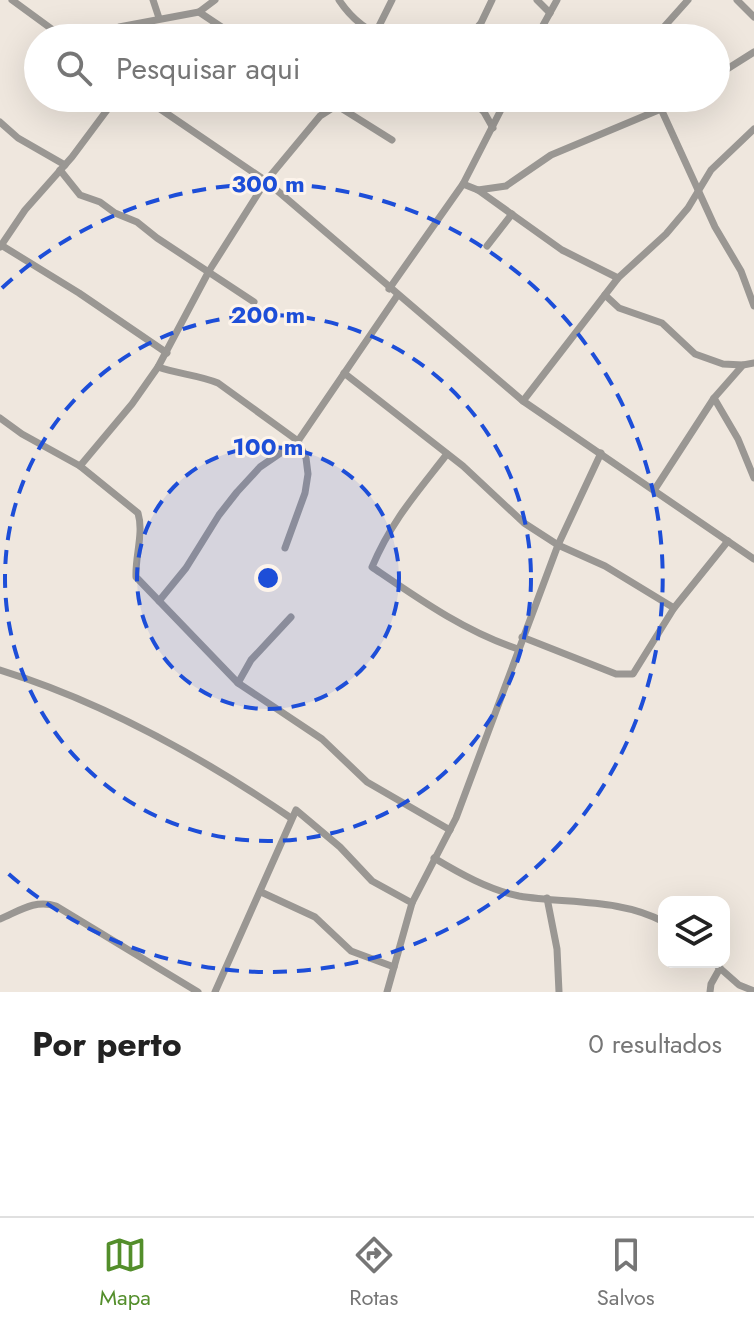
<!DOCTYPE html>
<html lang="pt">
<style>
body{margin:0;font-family:Jost,sans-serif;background:#f2f2f2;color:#222}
.controls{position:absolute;right:24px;bottom:24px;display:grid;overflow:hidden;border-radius:16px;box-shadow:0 8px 32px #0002}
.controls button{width:72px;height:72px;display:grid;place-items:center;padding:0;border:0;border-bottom:2px solid #e0e0e0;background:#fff;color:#222;font:40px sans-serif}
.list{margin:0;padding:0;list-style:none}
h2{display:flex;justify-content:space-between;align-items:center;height:104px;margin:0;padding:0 32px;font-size:34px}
h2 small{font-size:26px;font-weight:400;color:#767676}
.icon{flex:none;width:44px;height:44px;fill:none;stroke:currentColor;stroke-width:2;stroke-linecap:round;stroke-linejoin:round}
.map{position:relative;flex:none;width:754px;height:992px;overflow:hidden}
.search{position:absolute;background:#fff;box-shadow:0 8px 32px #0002;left:24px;right:24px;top:24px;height:88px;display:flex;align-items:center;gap:20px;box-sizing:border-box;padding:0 28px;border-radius:44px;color:#767676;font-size:30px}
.sheet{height:224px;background:#fff}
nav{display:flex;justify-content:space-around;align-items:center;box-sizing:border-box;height:112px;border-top:2px solid #e0e0e0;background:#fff;font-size:22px;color:#767676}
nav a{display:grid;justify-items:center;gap:4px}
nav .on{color:#538e2b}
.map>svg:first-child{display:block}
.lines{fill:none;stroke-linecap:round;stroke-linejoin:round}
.street{stroke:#9a9793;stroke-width:7}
.ring{fill:none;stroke:#1d4ed8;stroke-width:4;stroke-dasharray:14 10}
.centre{fill:#1d4ed8;stroke:#fdf4eb;stroke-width:4}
.ring-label{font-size:24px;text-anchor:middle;font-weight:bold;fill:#1d4ed8;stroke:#fdf4eb;stroke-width:6;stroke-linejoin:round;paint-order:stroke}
</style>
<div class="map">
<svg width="754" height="992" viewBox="0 0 754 992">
<rect width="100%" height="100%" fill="#efe7de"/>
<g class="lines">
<g class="street">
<path d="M12,0l52,38"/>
<path d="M153,0l6,18"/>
<path d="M339,0c12,18 27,31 48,38"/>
<path d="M537,0l13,13"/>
<path d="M737,0l17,17"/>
<path d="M199,12l39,26"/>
<path d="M374,36l18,-36"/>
<path d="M83,38l36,-11 80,-15 16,-12"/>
<path d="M468,38l13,-15 11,-23"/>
<path d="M536,38l21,-38"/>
<path d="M654,38l34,-38"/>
<path d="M716,76l38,-24"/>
<path d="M144,98l122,83 257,220 231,158"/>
<path d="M325,98l67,42"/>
<path d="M470,98l14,14 9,16"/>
<path d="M656,98l59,129 26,44 13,35"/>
<path d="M0,122l18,16 47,27"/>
<path d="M60,170l20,25 20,7 15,11 22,9 20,16 97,64"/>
<path d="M463,184l15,6 84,60 56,28"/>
<path d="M478,190l28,-4 45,-31 110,-46"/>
<path d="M1,245l78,48 88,60"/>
<path d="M487,246l25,-32"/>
<path d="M0,247l25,-37 47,-53 44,-59"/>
<path d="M389,289l74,-105 44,-86"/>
<path d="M605,295l14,13 43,15 33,31 28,10 20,1"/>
<path d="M158,367c20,7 41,8 60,16l80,58 8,17 2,16 -3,19 -20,55"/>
<path d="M344,373l119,93 61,57 34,22 47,21 69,42"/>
<path d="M714,398l24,41 16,39"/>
<path d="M523,401l95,-123 48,-44 22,-26 23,-38 43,-41"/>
<path d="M0,418l22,16 58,32 58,47c6,20 -3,43 -2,64l102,106 84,56 45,43 83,48"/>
<path d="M447,454c-31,40 -55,66 -75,113 47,32 92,64 146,82"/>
<path d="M80,466l52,-62 26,-37 51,-96 57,-90 54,-65 28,-18"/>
<path d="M655,489l59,-91 29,-33 11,-2"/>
<path d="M159,601l27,-33 33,-53 18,-23 23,-25 38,-26 99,-145"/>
<path d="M522,637l94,37h17l41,-66 54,-67"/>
<path d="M0,670c104,32 202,87 291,148"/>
<path d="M238,683l13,-23 40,-43"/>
<path d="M434,858c25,15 55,32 85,38 47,8 101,2 145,26"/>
<path d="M261,892l54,25 36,34 43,16"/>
<path d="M547,898l10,51 2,43"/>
<path d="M0,919c19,-8 35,-20 56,-13l142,86"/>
<path d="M713,962l26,23 15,6"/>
<path d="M215,992l81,-182 44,37 32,34 40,22"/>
<path d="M387,992l25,-89 44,-85 102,-273 43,-92"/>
<path d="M710,992l1,-8 9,-16"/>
</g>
</g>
<circle cx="268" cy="578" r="131" fill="#1d4ed8" fill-opacity=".12"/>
<g class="ring">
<circle cx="268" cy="578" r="131"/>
<circle cx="268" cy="578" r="263"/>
<path d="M2 288A394 394 0 1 1 2 868"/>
</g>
<circle cx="268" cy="578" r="12" class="centre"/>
<g class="ring-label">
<text x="268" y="192">300 m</text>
<text x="268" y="323">200 m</text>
<text x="268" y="455">100 m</text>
</g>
</svg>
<div class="controls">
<button><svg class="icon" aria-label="layers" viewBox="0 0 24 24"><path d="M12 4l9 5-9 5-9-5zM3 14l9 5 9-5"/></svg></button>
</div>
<div class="search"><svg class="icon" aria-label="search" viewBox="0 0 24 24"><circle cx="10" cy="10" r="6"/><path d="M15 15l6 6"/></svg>Pesquisar aqui</div>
</div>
<section class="sheet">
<h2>Por perto<small>0 resultados</small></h2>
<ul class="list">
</ul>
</section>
<nav>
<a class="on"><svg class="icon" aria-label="map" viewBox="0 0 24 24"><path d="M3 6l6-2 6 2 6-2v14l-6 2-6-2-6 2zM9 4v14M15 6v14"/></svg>Mapa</a>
<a><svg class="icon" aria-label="directions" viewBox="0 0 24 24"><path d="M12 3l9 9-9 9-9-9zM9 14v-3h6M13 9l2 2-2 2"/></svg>Rotas</a>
<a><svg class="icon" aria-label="saved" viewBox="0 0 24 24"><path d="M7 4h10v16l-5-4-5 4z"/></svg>Salvos</a>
</nav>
